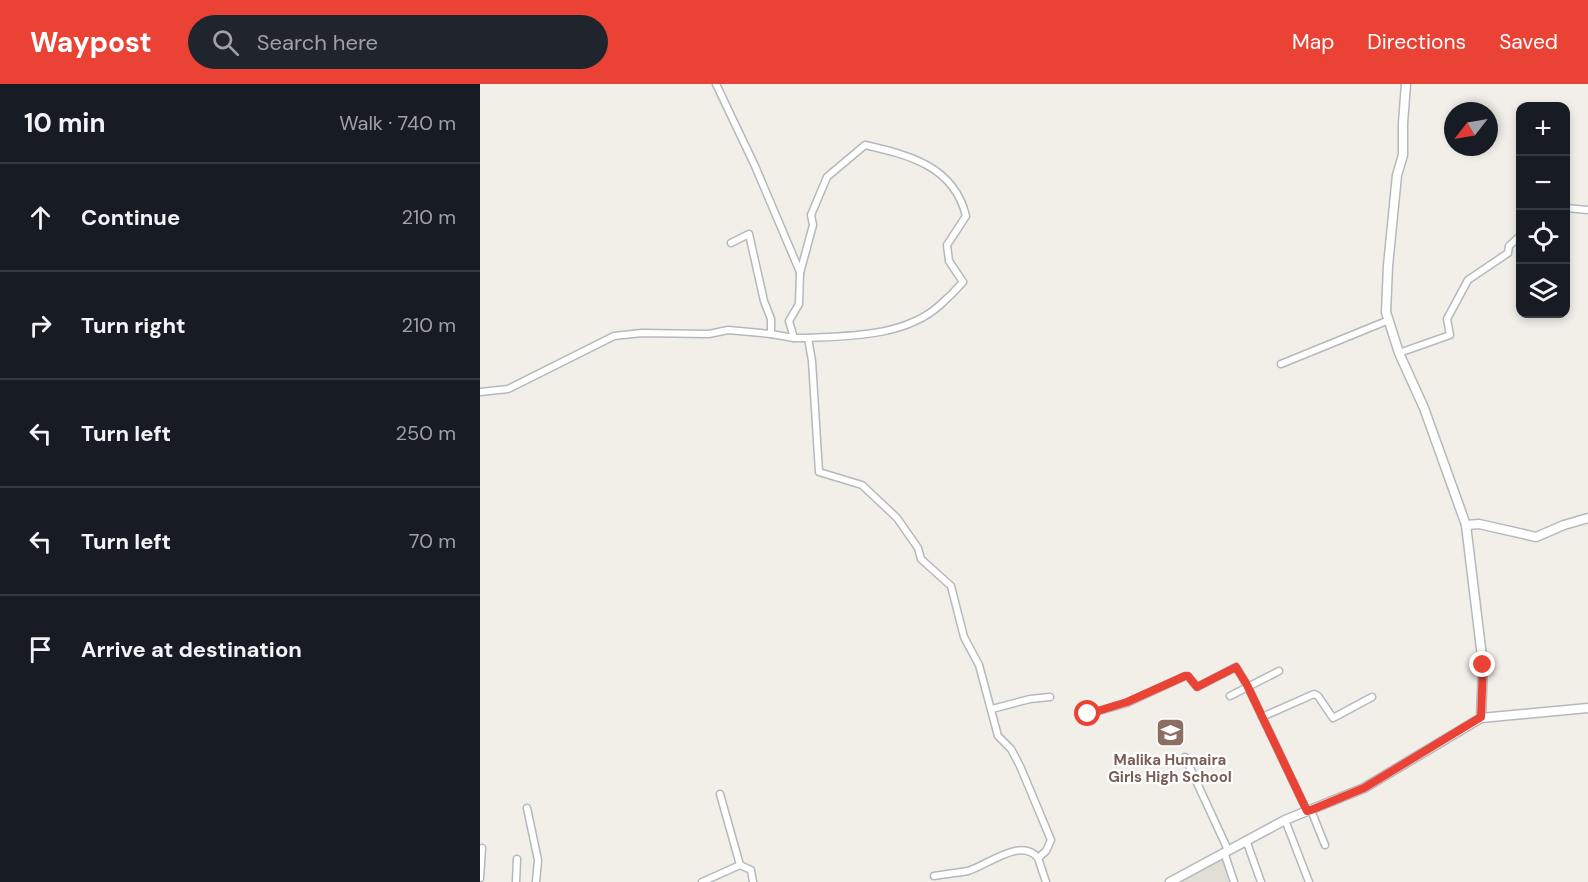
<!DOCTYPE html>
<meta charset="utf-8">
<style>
body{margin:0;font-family:"DM Sans",sans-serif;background:#20242c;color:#f1f3f6}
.controls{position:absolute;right:18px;top:18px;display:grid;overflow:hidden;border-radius:12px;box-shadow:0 3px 9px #0003}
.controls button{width:54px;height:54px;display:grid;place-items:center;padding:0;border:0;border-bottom:2px solid #363941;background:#171b24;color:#f1f3f6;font:30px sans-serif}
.compass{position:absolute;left:964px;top:18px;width:54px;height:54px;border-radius:50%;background:#171b24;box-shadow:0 3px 9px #0003;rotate:239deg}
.stop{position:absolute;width:18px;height:18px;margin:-14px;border:4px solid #ea4335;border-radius:50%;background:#fff}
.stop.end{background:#ea4335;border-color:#fff;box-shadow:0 2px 6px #0008}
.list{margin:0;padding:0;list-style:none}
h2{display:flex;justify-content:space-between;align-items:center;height:78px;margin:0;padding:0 24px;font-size:26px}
h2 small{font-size:20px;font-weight:400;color:#9ea1a6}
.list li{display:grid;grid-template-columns:39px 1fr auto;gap:18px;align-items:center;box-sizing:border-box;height:108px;padding:0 24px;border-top:2px solid #363941}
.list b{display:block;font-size:22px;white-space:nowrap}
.list em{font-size:20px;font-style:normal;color:#9ea1a6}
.icon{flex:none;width:33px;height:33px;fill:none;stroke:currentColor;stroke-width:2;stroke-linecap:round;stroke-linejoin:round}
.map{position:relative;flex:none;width:1108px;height:798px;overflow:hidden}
header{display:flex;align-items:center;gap:36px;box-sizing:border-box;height:84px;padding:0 30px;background:#ea4335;color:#fff}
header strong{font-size:28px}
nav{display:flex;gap:33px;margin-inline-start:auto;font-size:21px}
.search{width:420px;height:54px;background:#20242c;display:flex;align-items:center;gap:15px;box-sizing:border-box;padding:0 21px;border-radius:33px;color:#9ea1a6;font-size:22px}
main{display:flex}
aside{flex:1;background:#171b24}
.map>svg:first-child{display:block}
.education{fill:#e1ded6}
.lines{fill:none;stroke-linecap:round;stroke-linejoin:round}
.minor-casing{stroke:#b5b8bc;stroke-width:9}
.tertiary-casing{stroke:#b5b8bc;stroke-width:11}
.minor{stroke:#fff;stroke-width:6}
.tertiary{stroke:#fff;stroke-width:8}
.route{stroke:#ea4335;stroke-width:8}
.labels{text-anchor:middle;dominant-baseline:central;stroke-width:4.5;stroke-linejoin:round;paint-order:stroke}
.education-label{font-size:15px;font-weight:bold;fill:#785e54;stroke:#fff}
</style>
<header>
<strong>Waypost</strong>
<div class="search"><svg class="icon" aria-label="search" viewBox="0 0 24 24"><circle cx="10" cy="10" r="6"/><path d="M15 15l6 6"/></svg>Search here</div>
<nav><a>Map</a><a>Directions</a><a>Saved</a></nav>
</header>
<main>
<aside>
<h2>10 min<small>Walk · 740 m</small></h2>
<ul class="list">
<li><svg class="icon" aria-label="ahead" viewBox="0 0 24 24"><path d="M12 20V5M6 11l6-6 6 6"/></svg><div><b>Continue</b></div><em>210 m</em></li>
<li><svg class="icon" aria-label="right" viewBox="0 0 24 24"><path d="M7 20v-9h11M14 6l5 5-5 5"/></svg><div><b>Turn right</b></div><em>210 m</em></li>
<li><svg class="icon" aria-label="left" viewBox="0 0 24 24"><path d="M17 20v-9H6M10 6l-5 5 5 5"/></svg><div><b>Turn left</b></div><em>250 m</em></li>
<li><svg class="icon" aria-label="left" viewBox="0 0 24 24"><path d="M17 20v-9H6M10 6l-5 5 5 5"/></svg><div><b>Turn left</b></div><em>70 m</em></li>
<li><svg class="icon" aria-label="arrive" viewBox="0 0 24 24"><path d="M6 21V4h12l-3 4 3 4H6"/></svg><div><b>Arrive at destination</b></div></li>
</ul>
</aside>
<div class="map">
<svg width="1108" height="798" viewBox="0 0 1108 798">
<rect width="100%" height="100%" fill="#f1efe8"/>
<path class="education" d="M743,774l10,24h-56z"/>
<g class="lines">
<defs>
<g id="minor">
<path d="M236,0l39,82 45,106"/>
<path d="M1086,124l22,2"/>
<path d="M251,159l18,-9 15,67 7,18v15"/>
<path d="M314,254l-5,-17 10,-17 1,-31 13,-48 -2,-10 16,-38 38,-32c44,10 89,21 101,71l-19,29 2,16 14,21c-7,8 -15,16 -23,23 -34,31 -88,31 -132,33"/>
<path d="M919,269l51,-18 -3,-16 21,-39 40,-27 1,-7 11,-10"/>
<path d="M801,280l108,-44"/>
<path d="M0,308l28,-3 106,-53 28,-3 67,1 19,-4 43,4 23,4h14l4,23 7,111 43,13 35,33 21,30 3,11 30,27 13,51 15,28 19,71 13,13 9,17 31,74 -5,11 -8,7 8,24"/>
<path d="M750,612l49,-25"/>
<path d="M512,625l38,-10 20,-2"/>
<path d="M608,630l39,-11 58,-27h3l9,11 39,-20 11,18 60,126"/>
<path d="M782,633l52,-23 4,2 15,22 39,-21"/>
<path d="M705,673l43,93"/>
<path d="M240,710l20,71 11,5 2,12"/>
<path d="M47,724l11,52 -2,22"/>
<path d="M831,726l14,35"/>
<path d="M805,736l24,62"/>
<path d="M766,756l15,42"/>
<path d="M744,768l10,30"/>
<path d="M454,792c11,-2 23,-3 34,-5 20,-6 53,-34 70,-13"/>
<path d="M0,794l2,-30"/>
<path d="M36,798l1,-23"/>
<path d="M222,798l38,-17"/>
</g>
<g id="tertiary">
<path d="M926,0l-3,39v32l-6,20 -9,91 -2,46 13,41 25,55 42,117 17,140 -2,53"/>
<path d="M986,441l13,-1 57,13 28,-12 24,-7"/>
<path d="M690,798l115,-62 79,-32 117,-70 107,-10"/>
</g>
</defs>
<use href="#minor" class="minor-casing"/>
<use href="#tertiary" class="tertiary-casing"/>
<use href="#minor" class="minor"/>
<use href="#tertiary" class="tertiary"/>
</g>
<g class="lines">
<path class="route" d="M608,630l39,-12 58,-26h3l9,11 39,-20 11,18 60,126 4,-1 53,-22 117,-71 2,-52"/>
</g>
<defs>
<symbol id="school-square" viewBox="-11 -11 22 22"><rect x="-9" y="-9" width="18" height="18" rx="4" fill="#8d6e63" stroke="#fff"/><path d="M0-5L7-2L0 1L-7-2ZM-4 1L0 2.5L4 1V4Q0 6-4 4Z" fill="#fff"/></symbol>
</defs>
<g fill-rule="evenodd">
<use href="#school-square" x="674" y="632" width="33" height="33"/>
</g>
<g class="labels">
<g class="education-label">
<text x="690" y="676">Malika Humaira<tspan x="690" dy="17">Girls High School</tspan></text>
</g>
</g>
</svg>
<div class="controls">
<button>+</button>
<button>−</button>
<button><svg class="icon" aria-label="locate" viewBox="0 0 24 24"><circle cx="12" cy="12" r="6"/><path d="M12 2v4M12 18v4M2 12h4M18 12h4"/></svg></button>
<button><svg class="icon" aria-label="layers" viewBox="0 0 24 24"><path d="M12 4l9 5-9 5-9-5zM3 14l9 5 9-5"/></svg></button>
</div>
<svg class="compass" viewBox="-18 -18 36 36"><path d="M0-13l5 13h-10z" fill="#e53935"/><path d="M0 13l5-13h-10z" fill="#9ea1a6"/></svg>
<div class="stop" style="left:608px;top:630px"></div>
<div class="stop end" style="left:1003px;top:581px"></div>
</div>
</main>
